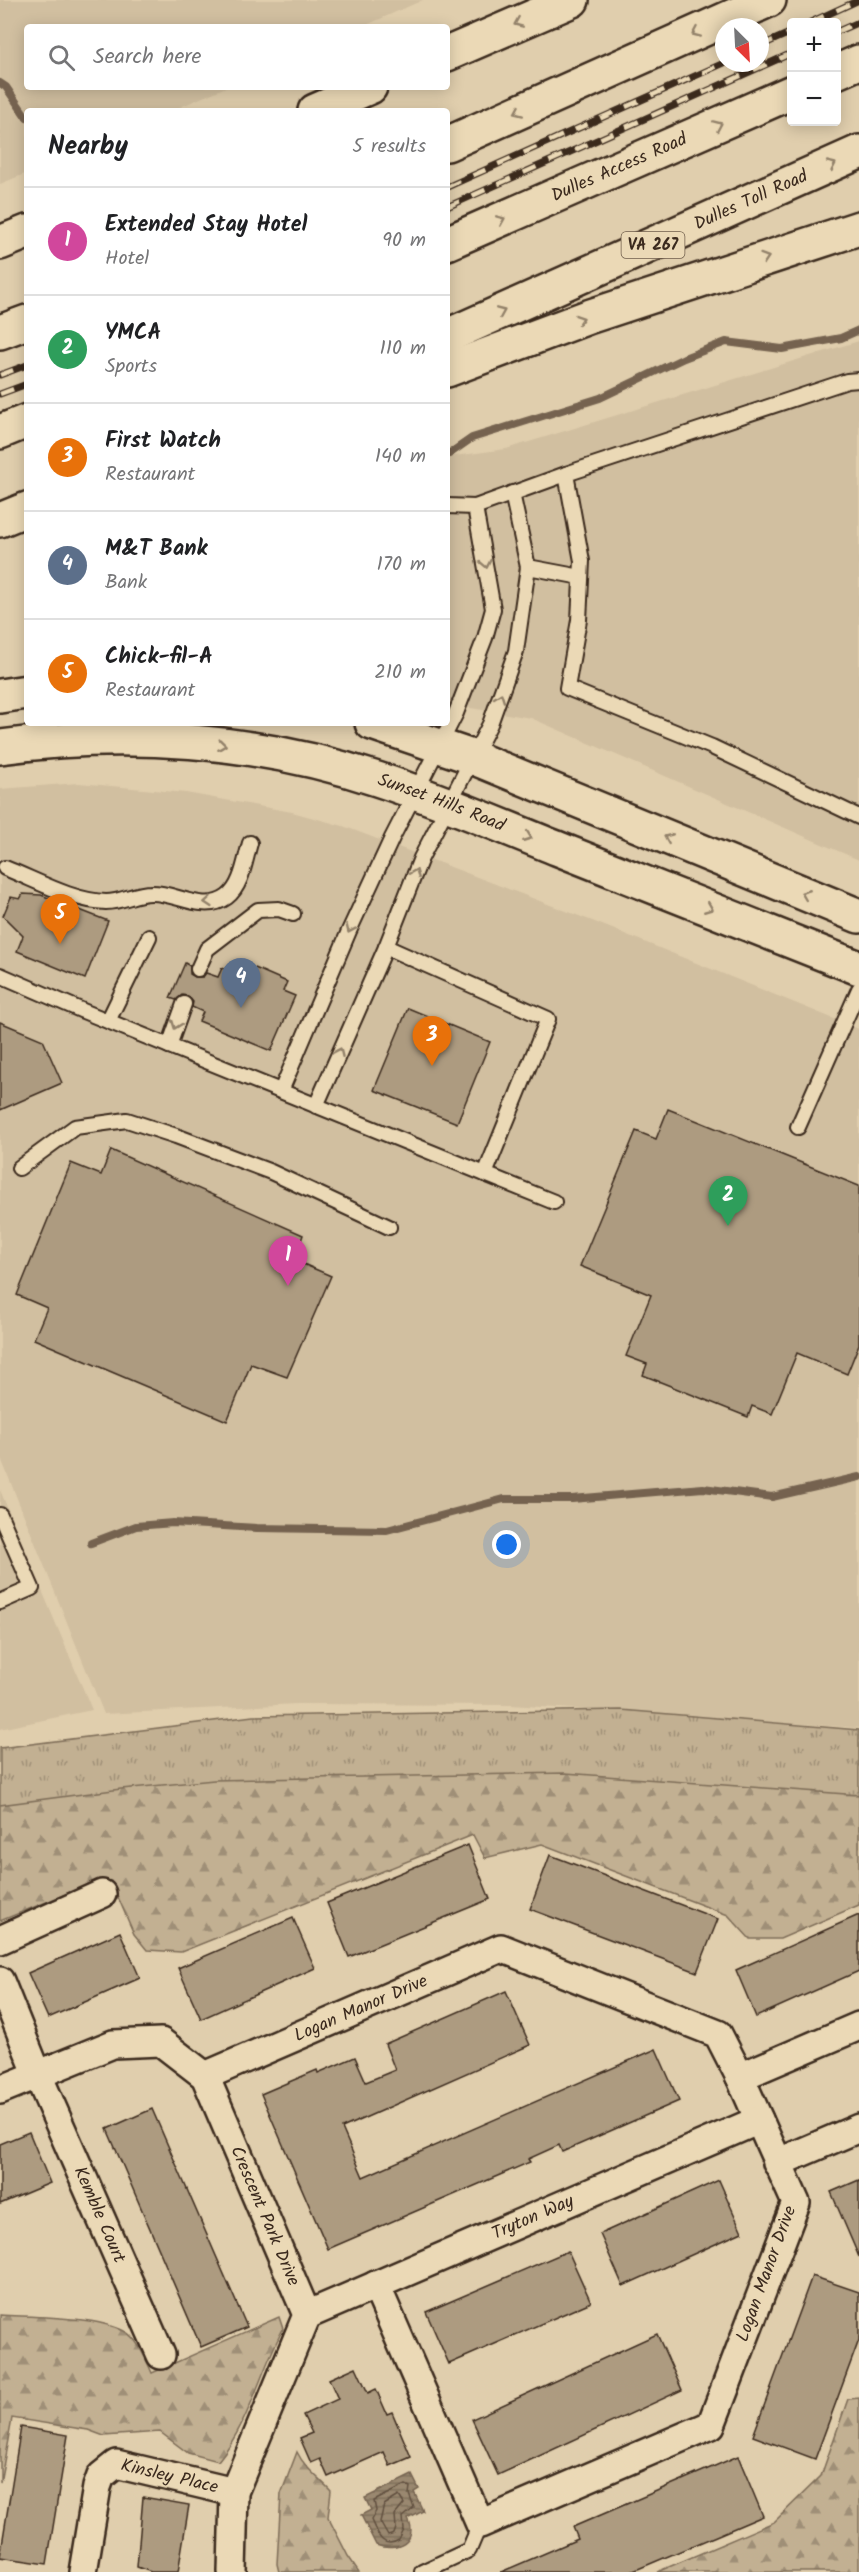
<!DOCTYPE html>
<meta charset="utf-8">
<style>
body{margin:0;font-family:Kalam,sans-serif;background:#f2f2f2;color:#202124}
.controls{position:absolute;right:18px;top:18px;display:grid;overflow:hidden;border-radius:6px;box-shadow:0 3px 15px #0003}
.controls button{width:54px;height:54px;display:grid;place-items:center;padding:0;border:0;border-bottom:2px solid #e0e0e0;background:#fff;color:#202124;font:30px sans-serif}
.compass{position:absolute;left:715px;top:18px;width:54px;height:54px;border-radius:50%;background:#fff;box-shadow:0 3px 15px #0003;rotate:156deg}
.you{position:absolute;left:507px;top:1545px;width:21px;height:21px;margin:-15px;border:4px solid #fff;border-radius:50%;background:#1a73e8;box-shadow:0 0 0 9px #1a73e833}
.badge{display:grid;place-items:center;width:39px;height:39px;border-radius:50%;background:#c8321e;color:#fff;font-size:20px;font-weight:700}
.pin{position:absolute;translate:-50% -50px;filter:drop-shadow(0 2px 3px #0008)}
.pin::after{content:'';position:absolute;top:32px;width:21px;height:18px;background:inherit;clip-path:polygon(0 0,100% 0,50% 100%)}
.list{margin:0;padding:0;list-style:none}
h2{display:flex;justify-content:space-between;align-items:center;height:78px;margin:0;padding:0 24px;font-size:26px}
h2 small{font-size:20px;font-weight:400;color:#757577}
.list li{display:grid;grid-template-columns:39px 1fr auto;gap:18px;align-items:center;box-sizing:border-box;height:108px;padding:0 24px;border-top:2px solid #e0e0e0}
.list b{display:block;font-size:22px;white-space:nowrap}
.list p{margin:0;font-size:20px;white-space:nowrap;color:#757577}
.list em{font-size:20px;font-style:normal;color:#757577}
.icon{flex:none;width:33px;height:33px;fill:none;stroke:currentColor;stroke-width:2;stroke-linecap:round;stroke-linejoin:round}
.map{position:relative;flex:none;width:859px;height:2572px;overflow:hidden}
.search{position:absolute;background:#fff;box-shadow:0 3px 15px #0003;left:24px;top:24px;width:426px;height:66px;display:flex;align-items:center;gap:15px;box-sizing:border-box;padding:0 21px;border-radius:6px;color:#757577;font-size:22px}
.panel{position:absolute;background:#fff;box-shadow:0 3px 15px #0003;left:24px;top:108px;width:426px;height:618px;border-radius:6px}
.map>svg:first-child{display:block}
.built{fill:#d1bfa0}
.grass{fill:url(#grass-tufts);stroke:#7e6d58;stroke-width:1.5}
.forest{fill:url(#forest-firs);stroke:#7e6d58;stroke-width:1.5}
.water{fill:url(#water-rules);stroke:#74624f;stroke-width:1.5}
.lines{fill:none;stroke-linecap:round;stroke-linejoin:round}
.shore{stroke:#61503f;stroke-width:1.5}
.stream{stroke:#74624f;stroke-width:8}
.building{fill:#ad9b80;stroke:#3b2a1e;stroke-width:1.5}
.lane-casing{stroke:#3b2a1e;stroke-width:18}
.street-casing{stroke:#3b2a1e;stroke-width:32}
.secondary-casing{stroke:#3b2a1e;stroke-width:38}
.highway-casing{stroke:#3b2a1e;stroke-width:38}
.lane{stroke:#ebd9b6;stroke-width:14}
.street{stroke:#ebd9b6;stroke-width:27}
.secondary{stroke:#ebd9b6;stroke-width:33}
.highway{stroke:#ebd9b6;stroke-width:33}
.rail-casing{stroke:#3b2a1e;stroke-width:7}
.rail{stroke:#ebd9b6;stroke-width:4.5;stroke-dasharray:14;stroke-linecap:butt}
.oneway{stroke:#93826a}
.labels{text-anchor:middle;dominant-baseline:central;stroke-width:5;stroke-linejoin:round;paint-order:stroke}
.shield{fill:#ebd9b6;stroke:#705e4c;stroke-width:1.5}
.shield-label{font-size:16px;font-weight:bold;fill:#3b2a1e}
.street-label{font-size:18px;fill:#3b2a1e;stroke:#ebd9b6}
</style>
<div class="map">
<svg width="859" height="2572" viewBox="0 0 859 2572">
<defs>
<pattern id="grass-tufts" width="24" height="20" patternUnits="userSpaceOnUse" patternTransform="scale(1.5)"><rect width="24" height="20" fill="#c2b092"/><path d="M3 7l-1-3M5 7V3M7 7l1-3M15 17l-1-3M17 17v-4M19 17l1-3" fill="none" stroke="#9f8f77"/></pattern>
<pattern id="forest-firs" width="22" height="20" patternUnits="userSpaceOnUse" patternTransform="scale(1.5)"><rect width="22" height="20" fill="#c2b092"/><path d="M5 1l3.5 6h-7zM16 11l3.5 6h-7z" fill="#9f8f77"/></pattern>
<pattern id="water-rules" width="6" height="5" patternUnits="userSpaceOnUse" patternTransform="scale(1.5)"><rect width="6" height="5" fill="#9a8870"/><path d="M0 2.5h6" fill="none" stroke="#7f6f5b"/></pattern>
</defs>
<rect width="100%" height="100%" fill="#e0cead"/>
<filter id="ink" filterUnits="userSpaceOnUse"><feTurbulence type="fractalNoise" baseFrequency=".0167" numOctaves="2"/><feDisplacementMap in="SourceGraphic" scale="12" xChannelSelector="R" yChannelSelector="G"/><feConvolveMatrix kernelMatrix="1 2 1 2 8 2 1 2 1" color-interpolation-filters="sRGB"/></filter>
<g filter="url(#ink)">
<g class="built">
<path d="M0,0h423l-61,27h-335v60h199l-55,24h-144v62l-27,11z"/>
<path d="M859,341v519l-328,-142 -84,-14v-247l59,-8z"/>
<path d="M79,783l107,10 106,19 51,14 252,96 264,107v699l-348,-23 -214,-1 -193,10 -104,-258v-667z"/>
<path d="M0,1490l92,220 -92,19z"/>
</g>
<path class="grass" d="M621,1710l238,20v117l-215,-26 -644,45v-118l253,-32z"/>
<g class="forest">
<path d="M565,1773l294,22v110l-79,34h-30l-22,-24 -186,-71 -57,14 -12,-23 -292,117 -34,-2 -13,-16 -23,-53 -23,4 -88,36v-116l121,-16 93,-9z"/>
<path d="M0,2315c35,2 94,1 124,16 14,7 22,29 28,42l127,-56 4,12c-23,43 -34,95 -65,132l-30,-8 -28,-21 -56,4 -16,-6 -76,-12 -12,65z"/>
<path d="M859,2398v174h-202l117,-50 47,-46 27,-77z"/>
<path d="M297,2452c7,15 22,26 34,39l-3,26 20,39 11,16h-80l-2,-8 4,-70z"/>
</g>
<path class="water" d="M412,2475l7,14 -5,3 9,19 -15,8c11,23 -11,34 -32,26l-15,-30 10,-5 -6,-12z"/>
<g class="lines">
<g class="shore">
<path d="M406,2485l4,2 -1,7 5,14 -11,9 1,13 -5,10c-17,10 -22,-7 -28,-20l5,-9 -2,-10z"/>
<path d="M399,2496l5,8 -9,11 1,13 -2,6 -6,2 -8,-14 4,-17z"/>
</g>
<g class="stream">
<path d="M0,83l6,4 21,31"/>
<path d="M447,452l2,2 23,-16 128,-40 84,-40 42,-16 56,7 59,-11 18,-8"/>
<path d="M91,1543l45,-17 37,-3 84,5 130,2 117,-31h68l131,-11 69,9 87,-20"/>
</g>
</g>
<g class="building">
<path d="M23,894l18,1 67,26 -23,58 -68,-28 6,-15 -20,-20 8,-19 9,2z"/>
<path d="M185,963l5,3v8l5,3h8l3,-4 12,4 4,-9 28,11 5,-11 32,14 -4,9 12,5 -24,55 -72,-30 4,-9 -11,-5 1,-5 -5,-6 -6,-1 -6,5 -6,-2z"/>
<path d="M408,1008l82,34 -33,81 -83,-33z"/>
<path d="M0,1022l43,18 19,43 -62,27z"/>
<path d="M668,1109l191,77v158l-12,30 -50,-21 -25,61 -20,-8 -4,11 -105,-42 4,-11 -21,-8 25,-61 -71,-29 56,-135 20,8z"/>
<path d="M111,1150l192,85 -9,25 37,16 -44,101 -36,-13 -24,57 -193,-82 13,-31 -30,-13 54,-132 30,12z"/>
<path d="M468,1845l22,54 -141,58 -22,-54z"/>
<path d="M550,1855l168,64 -21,53 -167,-63z"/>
<path d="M859,1915v56l-103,46 -20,-47z"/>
<path d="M293,1918l22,50 -114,51 -23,-51z"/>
<path d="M120,1932l20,46 -92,40 -20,-45z"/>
<path d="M506,1991l24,54 -188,83 21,49 293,-128 23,52 -117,51 -3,-7 -31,14 2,3 -202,87 -67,-155 56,-24 1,3 37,-16 11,25 29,-12 -10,-26z"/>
<path d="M152,2109l95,218 -46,20 -94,-218z"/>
<path d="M29,2132l21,51 -50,21v-60z"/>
<path d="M719,2180l23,52 -119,54 -23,-52z"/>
<path d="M859,2180v77l-28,-65z"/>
<path d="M568,2251l23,51 -142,62 -23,-52z"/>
<path d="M812,2276l47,16v48l-44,119 -62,-23z"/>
<path d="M657,2334l25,56 -184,85 -26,-56z"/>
<path d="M356,2367l12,26 8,-4 11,25 5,-2 19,45 -21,9 -6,-14 -56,25 -8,-18 -9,4 -11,-25 12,-5 -9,-18 35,-16 -9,-20z"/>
<path d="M21,2427l47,8 -21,129 -47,-7z"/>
<path d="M738,2456l25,60 -132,56h-130l77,-33 -5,-12z"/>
<path d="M143,2497l46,8 -11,67h-27l-14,-5z"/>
</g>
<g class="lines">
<defs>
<g id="lane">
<path d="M859,380l-12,1 -281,93 16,87 -3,59 -12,68 145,59 147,70"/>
<path d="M447,506l28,1 91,-33"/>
<path d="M528,567l53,10"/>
<path d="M5,868c31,12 67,33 101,34 16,0 29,-9 45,-9 24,-1 53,21 76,4 15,-11 18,-37 23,-54"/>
<path d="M386,947l162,72 -63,155"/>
<path d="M198,969l9,-20 51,-39 21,-1 14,5"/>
<path d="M0,975l83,36 471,191"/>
<path d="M108,1021l41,-84"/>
<path d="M169,1046l15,-42"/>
<path d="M281,1091l68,-160 43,-93 64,-125 29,-75 8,-29 -18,-102"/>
<path d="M316,1106l70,-159 35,-89 69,-134 26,-73 12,-84 -16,-74"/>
<path d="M798,1127l61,-138"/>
<path d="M19,1168l56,-41 52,-7 49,16 95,36 118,55"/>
<path d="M0,1515l32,73 -32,14"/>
<path d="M422,2572l47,-22 11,-26"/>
</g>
<g id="street">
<path d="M0,1940l102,-46"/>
<path id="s1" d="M0,1981l37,92 124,282"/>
<path id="s2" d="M205,2076l296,-128 217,86 22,43 56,126 -85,222 -231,99 -104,-239"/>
<path d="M740,2077l119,-51"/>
<path id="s3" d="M0,2090l113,-46 48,-2 44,34 102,239 -73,177 -2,80"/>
<path d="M777,2163l82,-35"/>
<path id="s4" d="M307,2315l452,-195"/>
<path id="s5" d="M83,2572l14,-85 4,-11 15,-12 118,28"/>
</g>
<g id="secondary">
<path d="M0,696l27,-4"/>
<path d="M372,723l100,34 387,159"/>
<path id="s6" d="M0,747c126,-17 256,-8 377,32 62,20 122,46 182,70 100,39 200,79 300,119"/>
</g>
<g id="highway">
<path d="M447,54l125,-54"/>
<path d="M836,72l23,-10"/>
<path d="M315,111l55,-24"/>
<path d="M447,144l322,-144"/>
<path d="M0,243l27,-11"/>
<path id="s7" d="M447,243l345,-151"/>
<path d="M0,332l27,-10"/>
<path id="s8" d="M447,336l412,-184"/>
<path d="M447,370l141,-53 271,-89"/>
<path d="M0,432l27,-11"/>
<path d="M0,520l27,-11"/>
</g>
</defs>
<use href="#lane" class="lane-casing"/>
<use href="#street" class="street-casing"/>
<use href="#secondary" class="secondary-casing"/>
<use href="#highway" class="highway-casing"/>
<use href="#lane" class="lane"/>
<use href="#street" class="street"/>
<use href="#secondary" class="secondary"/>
<use href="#highway" class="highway"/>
<defs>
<g id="rail">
<path d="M811,22l48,-22"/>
<path d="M836,32l23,-10"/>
<path d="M760,46l32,-14"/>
<path d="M447,187l277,-124"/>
<path d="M447,207l345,-154"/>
<path d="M0,375l27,-10"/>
<path d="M0,394l27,-10"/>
</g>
</defs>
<use href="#rail" class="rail-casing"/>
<use href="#rail" class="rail"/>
</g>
<defs><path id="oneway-chevron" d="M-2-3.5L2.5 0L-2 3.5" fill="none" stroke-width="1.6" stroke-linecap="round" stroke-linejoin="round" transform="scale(1.5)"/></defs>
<g class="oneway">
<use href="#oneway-chevron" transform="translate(518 23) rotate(157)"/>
<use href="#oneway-chevron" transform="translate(696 33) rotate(156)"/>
<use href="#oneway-chevron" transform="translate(518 112) rotate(156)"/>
<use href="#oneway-chevron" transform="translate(718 125) rotate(-24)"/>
<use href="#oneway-chevron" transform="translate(832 165) rotate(-25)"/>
<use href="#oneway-chevron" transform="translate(501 220) rotate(-23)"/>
<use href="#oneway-chevron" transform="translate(765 258) rotate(-18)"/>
<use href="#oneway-chevron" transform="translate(501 312) rotate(-23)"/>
<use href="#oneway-chevron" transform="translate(580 319) rotate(-19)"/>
<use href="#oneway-chevron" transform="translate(486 564) rotate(79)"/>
<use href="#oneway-chevron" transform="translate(500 697) rotate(-70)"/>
<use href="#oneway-chevron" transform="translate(222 745) rotate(7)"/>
<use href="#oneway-chevron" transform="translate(528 837) rotate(21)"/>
<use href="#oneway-chevron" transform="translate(668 838) rotate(-157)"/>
<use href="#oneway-chevron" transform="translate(415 873) rotate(-68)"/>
<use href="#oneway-chevron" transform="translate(805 894) rotate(-158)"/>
<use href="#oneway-chevron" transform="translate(208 902) rotate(175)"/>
<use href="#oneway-chevron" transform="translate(709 908) rotate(22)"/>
<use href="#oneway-chevron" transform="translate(350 929) rotate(114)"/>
<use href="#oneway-chevron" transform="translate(176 1025) rotate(110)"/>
<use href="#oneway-chevron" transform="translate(339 1052) rotate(-66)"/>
</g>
</g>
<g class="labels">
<rect class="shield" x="621.5" y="232" width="63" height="26" rx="4.5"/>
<g class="shield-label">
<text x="653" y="245">VA 267</text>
</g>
<g class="street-label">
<text stroke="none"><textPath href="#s7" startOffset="188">Dulles Access Road</textPath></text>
<text stroke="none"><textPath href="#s8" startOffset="333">Dulles Toll Road</textPath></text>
<text stroke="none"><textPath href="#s6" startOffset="450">Sunset Hills Road</textPath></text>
<text stroke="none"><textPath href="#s2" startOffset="170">Logan Manor Drive</textPath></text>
<text stroke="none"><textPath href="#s1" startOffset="254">Kemble Court</textPath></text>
<text stroke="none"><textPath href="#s3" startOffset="378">Crescent Park Drive</textPath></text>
<text stroke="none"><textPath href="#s4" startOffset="246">Tryton Way</textPath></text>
<text transform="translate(767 2274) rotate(-70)">Logan Manor Drive</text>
<text stroke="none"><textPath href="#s5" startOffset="172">Kinsley Place</textPath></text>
</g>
</g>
</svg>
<div class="controls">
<button>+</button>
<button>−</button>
</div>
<svg class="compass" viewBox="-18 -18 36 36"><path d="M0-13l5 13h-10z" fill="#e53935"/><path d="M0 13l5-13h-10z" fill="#757577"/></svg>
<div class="you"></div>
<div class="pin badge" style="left:288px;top:1286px;background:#d1479c">1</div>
<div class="pin badge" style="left:728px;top:1226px;background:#2e9e5b">2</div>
<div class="pin badge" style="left:432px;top:1066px;background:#e8710a">3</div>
<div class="pin badge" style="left:241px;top:1008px;background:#5c6f8a">4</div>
<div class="pin badge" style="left:60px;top:944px;background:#e8710a">5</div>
<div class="search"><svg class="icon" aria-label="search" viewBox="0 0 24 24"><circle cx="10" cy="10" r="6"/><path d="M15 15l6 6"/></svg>Search here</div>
<section class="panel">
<h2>Nearby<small>5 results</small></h2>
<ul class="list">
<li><span class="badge" style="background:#d1479c">1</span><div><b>Extended Stay Hotel</b><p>Hotel</p></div><em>90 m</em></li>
<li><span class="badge" style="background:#2e9e5b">2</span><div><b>YMCA</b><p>Sports</p></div><em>110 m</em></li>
<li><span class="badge" style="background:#e8710a">3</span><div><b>First Watch</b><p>Restaurant</p></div><em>140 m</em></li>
<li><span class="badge" style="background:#5c6f8a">4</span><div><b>M&amp;T Bank</b><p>Bank</p></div><em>170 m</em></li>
<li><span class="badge" style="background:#e8710a">5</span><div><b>Chick-fil-A</b><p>Restaurant</p></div><em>210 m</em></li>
</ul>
</section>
</div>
